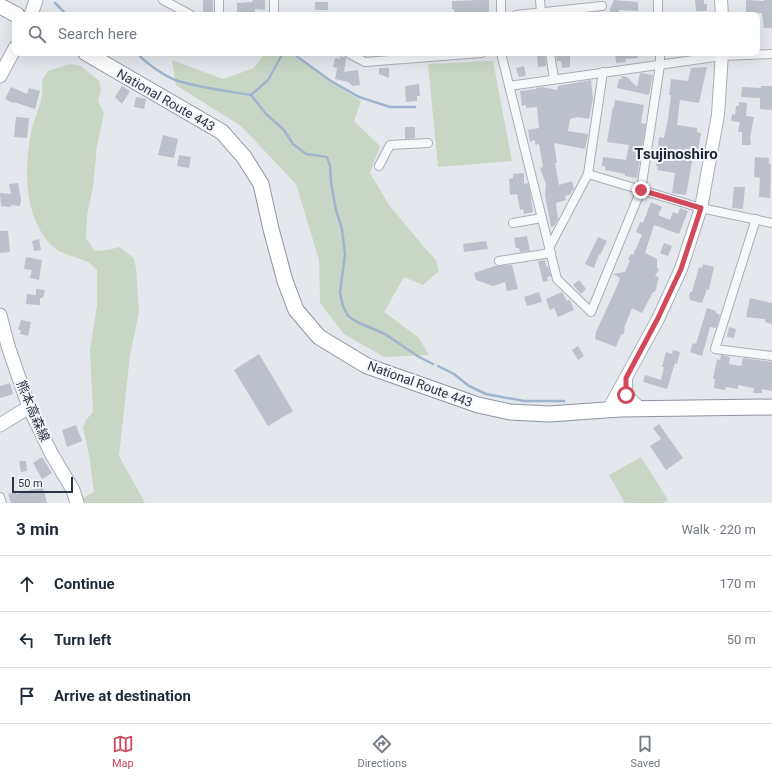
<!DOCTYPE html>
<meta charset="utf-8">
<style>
body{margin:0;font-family:Roboto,"Noto Sans JP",sans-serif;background:#f2f2f3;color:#1f2937}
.scale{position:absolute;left:12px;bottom:10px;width:61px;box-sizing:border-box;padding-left:4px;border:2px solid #2b3445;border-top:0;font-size:11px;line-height:14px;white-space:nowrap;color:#2b3445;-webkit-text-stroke:3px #f4f6f9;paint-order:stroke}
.stop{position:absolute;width:12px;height:12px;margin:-9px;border:3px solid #d1495b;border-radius:50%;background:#fff}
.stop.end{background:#d1495b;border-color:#fff;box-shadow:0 1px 4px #0008}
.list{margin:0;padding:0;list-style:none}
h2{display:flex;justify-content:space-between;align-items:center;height:52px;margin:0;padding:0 16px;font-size:17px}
h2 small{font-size:13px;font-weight:400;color:#747a83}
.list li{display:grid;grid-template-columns:26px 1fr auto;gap:12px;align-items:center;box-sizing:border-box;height:56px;padding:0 16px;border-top:1px solid #e0e1e3}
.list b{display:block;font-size:15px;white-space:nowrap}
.list em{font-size:13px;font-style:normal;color:#747a83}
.icon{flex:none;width:22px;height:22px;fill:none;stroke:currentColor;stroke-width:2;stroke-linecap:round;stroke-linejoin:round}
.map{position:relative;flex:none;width:772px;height:503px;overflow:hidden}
.search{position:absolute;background:#fff;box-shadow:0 4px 16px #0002;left:12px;right:12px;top:12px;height:44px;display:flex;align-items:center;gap:10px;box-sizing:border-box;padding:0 14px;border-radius:8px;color:#747a83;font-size:15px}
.sheet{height:220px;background:#fff}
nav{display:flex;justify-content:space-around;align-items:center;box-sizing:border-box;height:56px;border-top:1px solid #e0e1e3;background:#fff;font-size:11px;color:#747a83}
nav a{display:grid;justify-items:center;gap:2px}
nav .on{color:#d1495b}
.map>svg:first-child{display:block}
.green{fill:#c9d6c5}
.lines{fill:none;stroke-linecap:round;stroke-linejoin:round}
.stream{stroke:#9fb4cc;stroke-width:2.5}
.building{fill:#bbc0ca}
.street-casing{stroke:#a9aeb7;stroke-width:10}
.secondary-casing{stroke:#a9aeb7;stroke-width:14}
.primary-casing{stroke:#a3abb8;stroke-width:15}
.highway-casing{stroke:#8b94a3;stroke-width:17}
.street{stroke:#f7f8fa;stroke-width:8}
.secondary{stroke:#fff;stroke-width:12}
.primary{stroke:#fff;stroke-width:13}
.highway{stroke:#fff;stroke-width:15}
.route{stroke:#d1495b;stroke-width:5}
.labels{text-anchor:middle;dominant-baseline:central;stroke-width:4;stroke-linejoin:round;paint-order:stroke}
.street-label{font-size:13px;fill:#2b3445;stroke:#f4f6f9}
.quarter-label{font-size:15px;font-weight:bold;fill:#1d2536;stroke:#f4f6f9}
</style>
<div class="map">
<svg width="772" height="503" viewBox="0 0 772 503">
<rect width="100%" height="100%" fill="#e4e7ec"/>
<g class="green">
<path d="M265,53h26v2l70,46 -7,20 26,25 -10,27 19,32 36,43 11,12 3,11 -16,14 -19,-8 -20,35 34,25 11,18 -45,2 -40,-23 -24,-31 -1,-43 -23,-76 -55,-58 -65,-41 -4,-25 51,19 31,-11z"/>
<path d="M493,61l19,100 -74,6 -10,-103z"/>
<path d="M70,64l11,2 18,15 2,9 -3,11 6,12 -7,33 -4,40 -6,30 -1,22 9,13 12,-1 13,-3 14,11 2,10 3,44 -9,43 -11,101 26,47h-63l1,-5 11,-6 -5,-37 -6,-28 3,-7 7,-8 -3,-62 7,-45v-35c-3,-2 -6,-6 -9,-8 -13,-6 -28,-7 -38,-18 -26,-29 -26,-75 -19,-111 4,-20 14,-32 11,-53l6,-9z"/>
<path d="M641,457l27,43 -5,3h-38l-16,-28z"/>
</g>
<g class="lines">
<g class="stream">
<path d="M55,3l12,12"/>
<path d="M137,53c10,11 27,23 41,28 23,7 49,10 73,14l15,19 18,16 9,14 13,10 21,3 3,9 1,17 5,27 6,19 3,25 -5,39 3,13 5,10 9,6 28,12 34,23 14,7"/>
<path d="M292,53l39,28 28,16 31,10h25"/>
<path d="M251,95l17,-15 15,-27"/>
<path d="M438,366l16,8 15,12 17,8 38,7h40"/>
</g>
</g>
<g class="building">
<rect x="203" y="0" width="10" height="14"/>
<path d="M253,0h12v10l-10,-1v6h-18v-12l15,-1z"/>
<path d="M479,0h10v14l-35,1v-6h-2v-8z"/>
<path d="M614,0l24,2v9l-19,-1v3h-2v2h-7v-6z"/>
<path d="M695,0h9v4h3v7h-11z"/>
<path d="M746,0l18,1v-1h8v28h-8l-2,-15 -16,-1z"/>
<rect x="315" y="2" width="13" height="8"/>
<path d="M537,53h8l1,13 -8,1z"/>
<path d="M556,53h14v14l-8,1 -1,-7h-4z"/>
<path d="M615,53h22l1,5 -13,1 1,3 -10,1z"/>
<path d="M340,56l6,2 -2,14 14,-2 2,15 -7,1 -5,-4 -13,-3 2,-11 -4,-1 2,-9 5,1z"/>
<path d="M524,66l2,10 -7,1 -3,-9z"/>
<path d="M707,67l-8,36 -19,-3 -3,25 20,3v4l4,1 -3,18h-4l-8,44 -14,-2 3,-20 -18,-3 1,-4h-2l3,-29 5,1 4,-19 3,-24h-2l2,-16 17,2 3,-13z"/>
<path d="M379,68h10v10l-10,-4z"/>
<path d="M640,73l13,2 -4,20 -32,-7 2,-9h3l-1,-3 6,1 10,10z"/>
<path d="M591,80l2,19 -4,20 -11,-2 -8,2 -2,12 20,3 -3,15 -31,-6 3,20h-2l4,22 13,-4 2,8 -3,3v2l-6,2 1,4 -10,3 2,16 -4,7 -3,1 -6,-32 1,-11 -6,-16 3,-1 -4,-23 -4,1v-5l-5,2 -2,-12 11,-2 -2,-21 -11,1v-3l-4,1 -2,-15 16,-2v-1l6,-1 15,3 1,-4z"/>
<path d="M419,84l1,12h-3v5l-11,1 -1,-16z"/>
<path d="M122,86l8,5 -8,13 -7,-7z"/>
<path d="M761,86h11v24l-12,-1v-11l-19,-1 1,-10 19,1z"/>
<path d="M11,87l16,7 2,-6 11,3 -5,18 -21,-7 -1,1 -8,-4z"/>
<path d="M136,97l10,2 -2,10 -10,-2z"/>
<path d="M615,100l29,5 -3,18 5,1 -9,54 -12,-2v-2l-20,-4v-4h-3l1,-9 23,3 3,-15 -22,-3 6,-35h1z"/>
<path d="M739,102l8,1 -1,13 8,1 -4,21 1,7h-9v-13h-4l2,-10 -9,-1 1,-7 3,1 1,-9h3z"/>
<path d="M16,117l13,1 -2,20 -13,-1z"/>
<path d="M405,127h10v11l-10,1z"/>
<path d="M163,135l15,4 -4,19 -16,-3z"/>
<path d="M179,155l12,2 -2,11 -12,-2z"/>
<path d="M755,157l14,1v6h2l-1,34 -11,-1 1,-19 -6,-1z"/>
<path d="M524,173v11l4,-1 2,8 3,21 -9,2 -1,-5 -3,1 -3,-16 -7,1 -1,-16 4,-1v-4z"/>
<path d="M18,183l3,17 -1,6 -9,-1v2l-10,-1 -1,-13 11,1 -2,-10z"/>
<path d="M734,187h11l-2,22 -11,-1z"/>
<path d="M651,202l11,5 -4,8 12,5 3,-8 5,2 2,-6 8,3 -9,23 -25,-9 -9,28 12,6v9l2,1 -4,7 4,1 -4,15h-2l-11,21 -10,-5 -8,20 1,1 -2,6 -2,-1 -5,13 -21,-8 1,-7 23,-50 1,-4 -7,-4 12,-2 5,-12 -2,-1 3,-5 2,1 9,-20 -6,-3 4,-10 3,1z"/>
<path d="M0,231h8l2,21 -10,1z"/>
<path d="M527,236l3,15 -10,1 -1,-4h-3l-2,-10z"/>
<path d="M598,237l9,4 -7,14 -1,-1 -5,14 -9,-4z"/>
<path d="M39,239l2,11 -7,1 -2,-10z"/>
<path d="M486,241l2,8 -24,3 -1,-8z"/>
<path d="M664,243l8,3 -4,10 -8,-3z"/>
<path d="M26,257l16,3 -3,20 -9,-2 2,-8 -8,-1z"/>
<path d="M545,260l1,7 2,-1 3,10 -4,1 1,4 -5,1 -5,-21z"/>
<path d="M703,264l11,3 -5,23 -2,-1 -5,14 -12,-3 -1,-4 1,-4h2l7,-25 3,1z"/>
<path d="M512,265l6,24 -11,2 -2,-9 -12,4 -17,-6 -2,-7 21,-7z"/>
<path d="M579,280l7,9 -5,5 -8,-9z"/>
<path d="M36,289l9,1 -2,8h-3v7l-14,-1 1,-10 9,1z"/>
<path d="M539,292l3,10 -15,4 -3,-9z"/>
<path d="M562,292l5,9 3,-1 4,10 -16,7 -4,-9 -4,2 -4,-11z"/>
<path d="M750,298l22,5v21l-7,-2v-3l-19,-2z"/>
<path d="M707,308l9,3v2l4,2 -4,13 -6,-1 -8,29 -12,-4 3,-9 3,1z"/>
<path d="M21,320l10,2 -3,14 -8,-2 1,-4h-3z"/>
<path d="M729,327l7,2 -2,9 -7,-1z"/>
<path d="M578,346l6,10 -6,4 -6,-10z"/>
<path d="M673,350l7,2 -3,12 -2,-1 -8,26 -24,-7 2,-7 16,5 3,-13h-2l4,-15 6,2z"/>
<path d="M259,354l34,57 -25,15 -34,-56z"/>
<path d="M721,355l9,2 -1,7 12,2 2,-8 29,4v29l-10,-2v4h-9l1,-5 -16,-3v4l-12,-2 -1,3 -11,-2 1,-9h-2l4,-20 3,1z"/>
<path d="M10,383l3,11 -13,4v-12z"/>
<path d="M659,424l24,34 -17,12 -16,-24 11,-7 -8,-11z"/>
<path d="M76,425l6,16 -15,6 -5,-17z"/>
<path d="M42,457l10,16 -10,6 -9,-16z"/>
<path d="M19,461h7l1,10 -6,1z"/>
<path d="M43,487l4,16h-36l-3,-9 8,-2v2z"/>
</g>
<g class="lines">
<defs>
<g id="street">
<path d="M163,0l28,15"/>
<path d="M501,0v15"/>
<path d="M540,0l1,12 1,3"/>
<path d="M658,0v15"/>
<path d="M219,15v-15"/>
<path d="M274,15v-15"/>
<path d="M516,15l86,-9"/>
<path d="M348,53l17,9 116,-9"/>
<path d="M501,53l56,226 34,33 50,-122 19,-125v-12"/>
<path d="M550,53l4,26"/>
<path d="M509,86l213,-30 50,-2"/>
<path d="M379,166l11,-21 38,-2"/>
<path d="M588,174l113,34 71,15"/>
<path d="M756,219l-41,130 57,7"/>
<path d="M513,223l29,-5"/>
<path d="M549,248l39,-74 15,-102"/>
<path d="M499,261l52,-8"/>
<path d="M0,497l2,6"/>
</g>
<g id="secondary">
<path d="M721,0l1,15"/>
<path d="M626,380v15l15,14"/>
<path d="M608,410l50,-91 23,-50 20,-61 17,-93 4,-62"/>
</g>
<g id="primary">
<path d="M31,15l5,-15"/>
<path d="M0,76l15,-28"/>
<path d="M0,315l8,31 21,61 22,46 22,37 4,13"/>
<path d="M0,425l29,-18"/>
</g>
<g id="highway">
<path d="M0,6l17,9"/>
<path d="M86,53l136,79 22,25 17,27 10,45 14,52 11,29 23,27 48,29 111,39 32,7 39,2 71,-5 152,-2"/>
</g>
</defs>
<use href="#street" class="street-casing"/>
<use href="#secondary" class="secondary-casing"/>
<use href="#primary" class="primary-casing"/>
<use href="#highway" class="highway-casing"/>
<use href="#street" class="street"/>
<use href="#secondary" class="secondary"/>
<use href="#primary" class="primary"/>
<use href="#highway" class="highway"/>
</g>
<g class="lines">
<path class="route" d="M626,395v-17l32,-60 23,-49 20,-61 -60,-18"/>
</g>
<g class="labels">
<g class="street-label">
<text transform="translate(166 100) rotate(30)">National Route 443</text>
<text transform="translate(420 384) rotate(20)">National Route 443</text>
<text transform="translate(33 411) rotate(67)">熊本高森線</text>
</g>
<g class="quarter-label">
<text x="676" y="154">Tsujinoshiro</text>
</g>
</g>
</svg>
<div class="scale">50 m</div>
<div class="stop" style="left:626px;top:395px"></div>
<div class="stop end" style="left:641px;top:190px"></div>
<div class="search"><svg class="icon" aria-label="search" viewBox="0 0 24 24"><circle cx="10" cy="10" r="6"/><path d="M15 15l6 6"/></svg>Search here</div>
</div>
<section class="sheet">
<h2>3 min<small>Walk · 220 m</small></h2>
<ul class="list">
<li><svg class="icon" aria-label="ahead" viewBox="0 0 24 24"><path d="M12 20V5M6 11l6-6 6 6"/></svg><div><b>Continue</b></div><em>170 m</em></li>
<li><svg class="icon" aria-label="left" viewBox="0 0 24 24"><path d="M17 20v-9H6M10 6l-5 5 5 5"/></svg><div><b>Turn left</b></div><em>50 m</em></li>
<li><svg class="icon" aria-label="arrive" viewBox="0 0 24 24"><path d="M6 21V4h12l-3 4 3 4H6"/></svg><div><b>Arrive at destination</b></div></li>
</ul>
</section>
<nav>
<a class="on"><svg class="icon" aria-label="map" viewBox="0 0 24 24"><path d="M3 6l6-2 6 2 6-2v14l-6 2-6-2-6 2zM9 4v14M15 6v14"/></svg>Map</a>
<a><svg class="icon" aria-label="directions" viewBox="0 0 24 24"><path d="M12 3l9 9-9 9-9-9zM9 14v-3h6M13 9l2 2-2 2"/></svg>Directions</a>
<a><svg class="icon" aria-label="saved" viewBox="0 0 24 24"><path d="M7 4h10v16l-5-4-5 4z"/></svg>Saved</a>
</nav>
